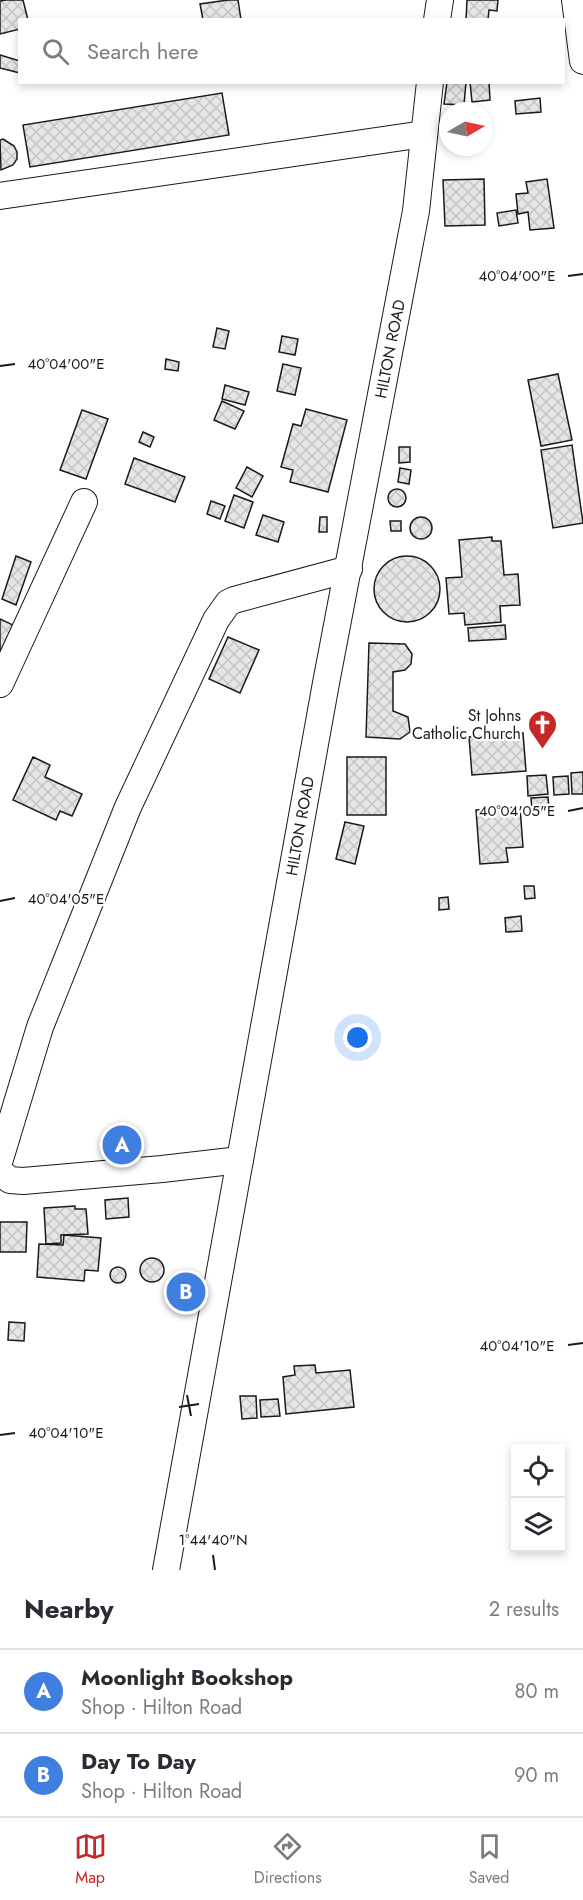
<!DOCTYPE html>
<meta charset="utf-8">
<style>
body{margin:0;font-family:Jost,sans-serif;background:#f2f2f3;color:#2b2b33}
.controls{position:absolute;right:18px;bottom:18px;display:grid;overflow:hidden;border-radius:0px;box-shadow:0 3px 9px #0003}
.controls button{width:54px;height:54px;display:grid;place-items:center;padding:0;border:0;border-bottom:2px solid #e1e1e2;background:#fff;color:#2b2b33;font:30px sans-serif}
.compass{position:absolute;left:439px;top:102px;width:54px;height:54px;border-radius:50%;background:#fff;box-shadow:0 3px 9px #0003;rotate:81deg}
.you{position:absolute;left:358px;top:1038px;width:21px;height:21px;margin:-15px;border:4px solid #fff;border-radius:50%;background:#1a73e8;box-shadow:0 0 0 9px #1a73e833}
.badge{display:grid;place-items:center;width:39px;height:39px;border-radius:50%;background:#c62828;color:#fff;font-size:20px;font-weight:700}
.pin{position:absolute;translate:-50% -50%;border:3px solid #fff;box-shadow:0 2px 6px #0006}
.list{margin:0;padding:0;list-style:none}
h2{display:flex;justify-content:space-between;align-items:center;height:78px;margin:0;padding:0 24px;font-size:26px}
h2 small{font-size:20px;font-weight:400;color:#7c7c81}
.list li{display:grid;grid-template-columns:39px 1fr auto;gap:18px;align-items:center;box-sizing:border-box;height:84px;padding:0 24px;border-top:2px solid #e1e1e2}
.list b{display:block;font-size:22px;white-space:nowrap}
.list p{margin:0;font-size:20px;white-space:nowrap;color:#7c7c81}
.list em{font-size:20px;font-style:normal;color:#7c7c81}
.icon{flex:none;width:33px;height:33px;fill:none;stroke:currentColor;stroke-width:2;stroke-linecap:round;stroke-linejoin:round}
.map{position:relative;flex:none;width:583px;height:1570px;overflow:hidden}
.search{position:absolute;background:#fff;box-shadow:0 3px 9px #0003;left:18px;right:18px;top:18px;height:66px;display:flex;align-items:center;gap:15px;box-sizing:border-box;padding:0 21px;border-radius:0px;color:#7c7c81;font-size:22px}
.sheet{height:246px;background:#fff}
nav{display:flex;justify-content:space-around;align-items:center;box-sizing:border-box;height:84px;border-top:2px solid #e1e1e2;background:#fff;font-size:16px;color:#7c7c81}
nav a{display:grid;justify-items:center;gap:3px}
nav .on{color:#c62828}
.map>svg:first-child{display:block}
.building{fill:url(#building-cross-hatch);stroke:#1a1a1a;stroke-width:1.5}
.lines{fill:none;stroke-linecap:round;stroke-linejoin:round}
.minor-casing{stroke:#1a1a1a;stroke-width:28}
.minor{stroke:#fff;stroke-width:26}
.ticks{fill:none;stroke:#1a1a1a;stroke-width:2}
.labels{text-anchor:middle;dominant-baseline:central;stroke-width:4.5;stroke-linejoin:round;paint-order:stroke}
.street-label{font-size:16px;fill:#1a1a1a;stroke:#fff}
.poi-label{font-size:16px;fill:#1a1a1a;stroke:#fff;text-anchor:end}
.ticks-label{font-size:15px;text-anchor:middle;fill:#1a1a1a;stroke:#fff;stroke-width:4.5;stroke-linejoin:round;paint-order:stroke}
</style>
<div class="map">
<svg width="583" height="1570" viewBox="0 0 583 1570">
<defs>
<pattern id="building-cross-hatch" width="8" height="8" patternUnits="userSpaceOnUse" patternTransform="scale(1.5)"><rect width="8" height="8" fill="#e6e6e6"/><path d="M0 0l8 8M0 8l8-8" fill="none" stroke="#c5c5c5"/></pattern>
</defs>
<rect width="100%" height="100%" fill="#fff"/>
<g class="building">
<path d="M6,0h17l5,20h-8v9l-20,5v-33z"/>
<path d="M228,0h10l3,20h-38l-3,-16z"/>
<path d="M467,0h31l-1,11 -8,-1 -1,10h-22z"/>
<path d="M0,55l20,6v12l-20,-5z"/>
<path d="M447,82h19l-2,23 -20,-1z"/>
<path d="M470,82h19l1,18 -18,2z"/>
<path d="M222,93l7,42 -199,32 -7,-42z"/>
<path d="M540,98l1,14 -25,2 -1,-13z"/>
<path d="M3,139l11,7 3,6v7l-4,6 -12,5 -1,-30z"/>
<path d="M484,179l1,46 -40,1 -2,-46z"/>
<path d="M547,179l7,49 -24,2 -2,-18 -10,2 -2,-20 12,-1 -2,-11z"/>
<path d="M516,210l2,13 -19,3 -2,-13z"/>
<path d="M217,328l12,3 -4,18 -12,-2z"/>
<path d="M282,336l16,3 -3,16 -16,-3z"/>
<path d="M166,359l13,3 -1,9 -13,-2z"/>
<path d="M283,364l18,4 -6,27 -18,-4z"/>
<path d="M558,374l14,66 -31,6 -13,-66z"/>
<path d="M225,385l24,7 -4,13 -23,-6z"/>
<path d="M222,401l22,10 -9,18 -21,-9z"/>
<path d="M306,409l41,11 -19,72 -38,-10 3,-12 -12,-3 12,-43 8,2z"/>
<path d="M82,410l26,9 -22,60 -26,-9z"/>
<path d="M143,432l11,5 -4,10 -11,-5z"/>
<path d="M572,445l11,78 -30,5 -12,-78z"/>
<path d="M399,447h11v15l-11,1z"/>
<path d="M134,458l51,19 -10,25 -50,-18z"/>
<path d="M247,467l16,9 -11,21 -16,-9z"/>
<path d="M400,468l11,2 -2,14 -11,-2z"/>
<circle cx="397" cy="498" r="9"/>
<path d="M234,495l19,7 -9,26 -19,-7z"/>
<path d="M211,501l14,5 -5,13 -13,-5z"/>
<path d="M263,515l21,7 -6,20 -22,-7z"/>
<path d="M320,517h7v15h-8z"/>
<circle cx="421" cy="528" r="11"/>
<path d="M390,521h11v10h-10z"/>
<path d="M492,537v4h9l3,34 14,-1 2,31 -20,1 1,16 -36,3 -1,-12 -15,1 -3,-36 16,-1 -3,-37z"/>
<path d="M16,556l15,6 -15,43 -14,-6z"/>
<circle cx="407" cy="589" r="33"/>
<path d="M0,619l13,6 -13,28z"/>
<path d="M505,625l1,14 -37,2 -1,-13z"/>
<path d="M228,637l31,13 -19,43 -31,-14z"/>
<path d="M369,643l36,1 7,10 -1,10 -6,6 -12,2v39l15,6 2,15 -10,7 -34,-2z"/>
<path d="M523,733l3,38 -54,4 -3,-38z"/>
<path d="M33,757l17,8 -5,12 37,17 -10,22 -12,-5 -4,9 -43,-20z"/>
<rect x="347" y="757" width="39" height="58"/>
<path d="M583,772v22h-11l-1,-21z"/>
<path d="M546,775l2,19 -20,2 -1,-20z"/>
<path d="M568,776l1,18 -15,1 -1,-18z"/>
<path d="M548,797l1,12 -17,2 -1,-13z"/>
<path d="M520,807l3,40 -17,1 2,14 -28,2 -4,-54z"/>
<path d="M345,822l19,4 -9,38 -19,-5z"/>
<path d="M524,886h10l1,12 -10,1z"/>
<path d="M448,897l1,12 -10,1v-12z"/>
<path d="M521,916l1,15 -16,1 -1,-14z"/>
<path d="M128,1198l1,19 -23,2 -1,-19z"/>
<path d="M75,1206v3h11l2,25 -27,1v8l-15,1 -2,-36z"/>
<path d="M0,1222h27l-1,30h-26z"/>
<path d="M64,1235l37,3 -3,33 -13,-1 -1,11 -47,-4 2,-33 24,1z"/>
<circle cx="152" cy="1270" r="12"/>
<circle cx="118" cy="1275" r="8"/>
<path d="M9,1322l16,1 -1,18 -16,-1z"/>
<path d="M315,1365l1,8 34,-3 4,37 -68,7 -3,-37 12,-2 -1,-9z"/>
<path d="M240,1396h16l1,22 -15,1z"/>
<path d="M278,1399l2,17 -19,1 -1,-17z"/>
</g>
<g class="lines">
<defs>
<g id="minor">
<path d="M575,0l8,61"/>
<path d="M437,20l3,-20"/>
<path d="M0,196l424,-62"/>
<path d="M0,684l84,-182"/>
<path d="M0,1159l40,-132 88,-220 88,-187 12,-17 6,-3 115,-31"/>
<path d="M0,1172l10,8 13,1 139,-12 78,-9"/>
<path d="M166,1570l160,-887 90,-472 14,-129"/>
</g>
</defs>
<use href="#minor" class="minor-casing"/>
<use href="#minor" class="minor"/>
</g>
<path class="ticks" d="M568,276l15,-2M0,366l15,-2M568,811l15,-3M0,901l15,-3M568,1345l15,-2M187,1395l4,21M179,1407l20,-3M0,1435l15,-2M213,1555l2,15"/>
<defs>
<symbol id="church-pin" viewBox="-11 -11 22 30"><path d="M0 17L-7.5 6A9.5 9.5 0 1 1 7.5 6Z" fill="#c62828" stroke="#fff"/><path d="M-1.2-6h2.4v3.5h3.3v2.4h-3.3V6h-2.4V-.1h-3.3v-2.4h3.3Z" fill="#fff"/></symbol>
</defs>
<g fill-rule="evenodd">
<use href="#church-pin" x="526" y="708" width="33" height="45"/>
</g>
<g class="labels">
<g class="street-label">
<text transform="translate(390 349) rotate(-79)">HILTON ROAD</text>
<text transform="translate(300 826) rotate(-80)">HILTON ROAD</text>
</g>
<g class="poi-label">
<text x="521" y="715">St Johns<tspan x="521" dy="18">Catholic Church</tspan></text>
</g>
</g>
<g class="ticks-label">
<text x="517" y="281">40°04'00"E</text>
<text x="66" y="369">40°04'00"E</text>
<text x="517" y="816">40°04'05"E</text>
<text x="66" y="904">40°04'05"E</text>
<text x="517" y="1351">40°04'10"E</text>
<text x="66" y="1438">40°04'10"E</text>
<text x="213" y="1545">1°44'40"N</text>
</g>
</svg>
<div class="controls">
<button><svg class="icon" aria-label="locate" viewBox="0 0 24 24"><circle cx="12" cy="12" r="6"/><path d="M12 2v4M12 18v4M2 12h4M18 12h4"/></svg></button>
<button><svg class="icon" aria-label="layers" viewBox="0 0 24 24"><path d="M12 4l9 5-9 5-9-5zM3 14l9 5 9-5"/></svg></button>
</div>
<svg class="compass" viewBox="-18 -18 36 36"><path d="M0-13l5 13h-10z" fill="#e53935"/><path d="M0 13l5-13h-10z" fill="#7c7c81"/></svg>
<div class="you"></div>
<div class="pin badge" style="left:122px;top:1145px;background:#3f7fe0">A</div>
<div class="pin badge" style="left:186px;top:1292px;background:#3f7fe0">B</div>
<div class="search"><svg class="icon" aria-label="search" viewBox="0 0 24 24"><circle cx="10" cy="10" r="6"/><path d="M15 15l6 6"/></svg>Search here</div>
</div>
<section class="sheet">
<h2>Nearby<small>2 results</small></h2>
<ul class="list">
<li><span class="badge" style="background:#3f7fe0">A</span><div><b>Moonlight Bookshop</b><p>Shop · Hilton Road</p></div><em>80 m</em></li>
<li><span class="badge" style="background:#3f7fe0">B</span><div><b>Day To Day</b><p>Shop · Hilton Road</p></div><em>90 m</em></li>
</ul>
</section>
<nav>
<a class="on"><svg class="icon" aria-label="map" viewBox="0 0 24 24"><path d="M3 6l6-2 6 2 6-2v14l-6 2-6-2-6 2zM9 4v14M15 6v14"/></svg>Map</a>
<a><svg class="icon" aria-label="directions" viewBox="0 0 24 24"><path d="M12 3l9 9-9 9-9-9zM9 14v-3h6M13 9l2 2-2 2"/></svg>Directions</a>
<a><svg class="icon" aria-label="saved" viewBox="0 0 24 24"><path d="M7 4h10v16l-5-4-5 4z"/></svg>Saved</a>
</nav>
